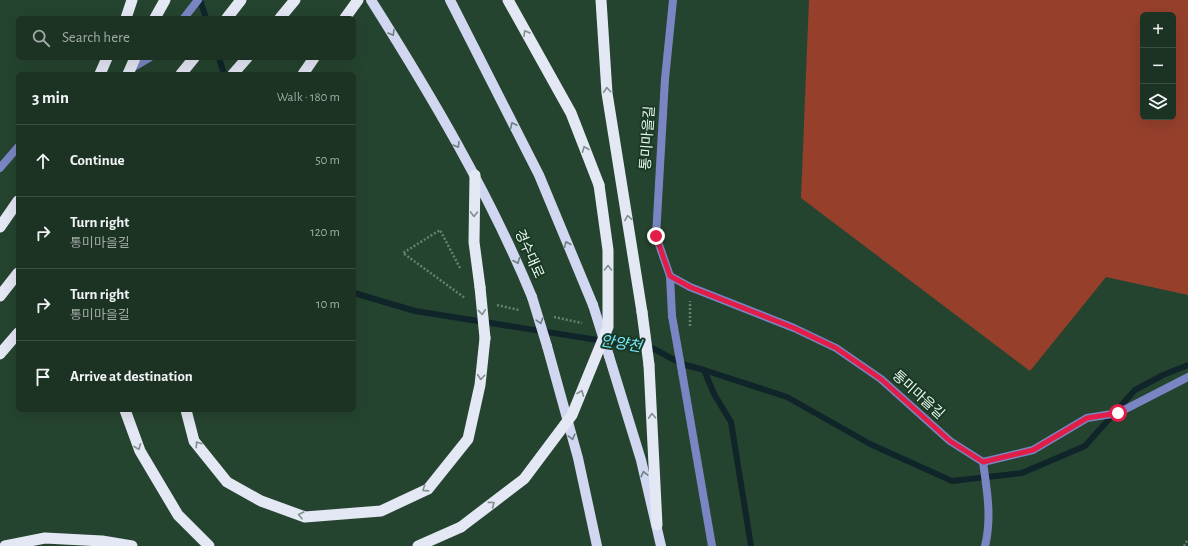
<!DOCTYPE html>
<meta charset="utf-8">
<style>
body{margin:0;font-family:"Alegreya Sans","Noto Sans KR",sans-serif;background:#293f30;color:#f1f3f6}
.controls{position:absolute;right:12px;top:12px;display:grid;overflow:hidden;border-radius:6px;box-shadow:0 4px 16px #0002}
.controls button{width:36px;height:36px;display:grid;place-items:center;padding:0;border:0;border-bottom:1px solid #3a4e41;background:#1c3323;color:#f1f3f6;font:20px sans-serif}
.stop{position:absolute;width:12px;height:12px;margin:-9px;border:3px solid #e11d48;border-radius:50%;background:#fff}
.stop.end{background:#e11d48;border-color:#fff;box-shadow:0 1px 4px #0008}
.list{margin:0;padding:0;list-style:none}
h2{display:flex;justify-content:space-between;align-items:center;height:52px;margin:0;padding:0 16px;font-size:17px}
h2 small{font-size:13px;font-weight:400;color:#a0aaa6}
.list li{display:grid;grid-template-columns:26px 1fr auto;gap:12px;align-items:center;box-sizing:border-box;height:72px;padding:0 16px;border-top:1px solid #3a4e41}
.list b{display:block;font-size:15px;white-space:nowrap}
.list p{margin:0;font-size:13px;white-space:nowrap;color:#a0aaa6}
.list em{font-size:13px;font-style:normal;color:#a0aaa6}
.icon{flex:none;width:22px;height:22px;fill:none;stroke:currentColor;stroke-width:2;stroke-linecap:round;stroke-linejoin:round}
.map{position:relative;flex:none;width:1188px;height:546px;overflow:hidden}
.search{position:absolute;background:#1c3323;box-shadow:0 4px 16px #0002;left:16px;top:16px;width:340px;height:44px;display:flex;align-items:center;gap:10px;box-sizing:border-box;padding:0 14px;border-radius:6px;color:#a0aaa6;font-size:15px}
.panel{position:absolute;background:#1c3323;box-shadow:0 4px 16px #0002;left:16px;top:72px;width:340px;height:340px;border-radius:6px}
.map>svg:first-child{display:block}
.green{fill:#96402c;fill-rule:evenodd}
.lines{fill:none;stroke-linecap:round;stroke-linejoin:round}
.stream{stroke:#10252a;stroke-width:6}
.path{stroke:#67816f;stroke-width:2.5;stroke-dasharray:2 2;stroke-linecap:butt}
.service{stroke:#7986c3;stroke-width:8}
.minor{stroke:#7986c3;stroke-width:8}
.primary{stroke:#d1d7f0;stroke-width:10}
.trunk{stroke:#e4e7f4;stroke-width:11}
.service-bridge{stroke:#7986c3;stroke-width:8}
.primary-bridge{stroke:#d1d7f0;stroke-width:10}
.trunk-bridge{stroke:#e4e7f4;stroke-width:11}
.oneway{stroke:#6c8080}
.oneway2{stroke:#7f908c}
.route{stroke:#e11d48;stroke-width:5}
.labels{text-anchor:middle;dominant-baseline:central;stroke-width:4;stroke-linejoin:round;paint-order:stroke}
.street-label{font-size:14px;fill:#e7f9ec;stroke:#1a3925}
.water-label{font-size:15px;font-style:italic;fill:#78e6fe;stroke:#1a3925}
</style>
<div class="map">
<svg width="1188" height="546" viewBox="0 0 1188 546">
<rect width="100%" height="100%" fill="#25442f"/>
<path class="green" d="M809,0h379v295l-82,-18 -76,94 -229,-173zM1143,15h30v102h-30z"/>
<g class="lines">
<g class="stream">
<path d="M200,0l6,18"/>
<path d="M219,58l5,16"/>
<path d="M354,293l61,18 239,38 28,15 22,6 10,24 17,28 20,124"/>
<path d="M704,370l83,27 83,47 82,37 70,-8 63,-27 50,-56 28,-15 25,-10"/>
</g>
<g class="path">
<path d="M460,268l-20,-38 -37,23 62,45"/>
<path d="M497,305l22,5"/>
<path d="M554,317l28,6"/>
<path d="M690,326v-25"/>
<path d="M1184,546l4,-7"/>
</g>
<g class="service">
<path d="M670,276l20,11 104,41 42,20 45,31 69,62 33,21c4,28 9,56 2,84"/>
<path d="M672,316l-2,-40 -14,-40 9,-157 8,-79"/>
<path d="M682,372l30,174"/>
</g>
<g class="minor">
<path d="M184,18l14,-18"/>
<path d="M130,69l19,-11"/>
<path d="M0,168l18,-21"/>
<path d="M983,462l50,-12 54,-32 31,-5 70,-36"/>
</g>
<g class="primary">
<path d="M371,0c60,95 118,193 161,297"/>
<path d="M450,0l89,175 54,130"/>
<path d="M547,346l31,112 19,88"/>
<path d="M609,356l32,104 20,86"/>
</g>
<g class="trunk">
<path d="M508,0l63,113 28,72"/>
<path d="M601,0l6,93 35,219"/>
<path d="M126,18l6,-18"/>
<path d="M155,18l10,-18"/>
<path d="M227,18l14,-18"/>
<path d="M280,18l15,-18"/>
<path d="M345,18l13,-18"/>
<path d="M100,74l7,-16"/>
<path d="M181,74l13,-16"/>
<path d="M233,74l14,-16"/>
<path d="M303,74l11,-16"/>
<path d="M475,175l-1,67 6,45"/>
<path d="M0,227l18,-26"/>
<path d="M0,296l18,-23"/>
<path d="M0,354l18,-21"/>
<path d="M649,365l8,160"/>
<path d="M125,410l15,41 38,64 31,31"/>
<path d="M186,410l8,31 33,41 34,19 44,16 76,-6 47,-22 40,-50 12,-54 5,-47"/>
<path d="M5,546l40,-8 57,3 30,5"/>
<path d="M418,546l43,-19"/>
</g>
<path class="service-bridge" d="M672,316l10,56"/>
<g class="primary-bridge">
<path d="M532,297l15,49"/>
<path d="M593,305l16,51"/>
</g>
<g class="trunk-bridge">
<path d="M128,74l7,-16"/>
<path d="M480,287l5,51"/>
<path d="M642,312l7,53"/>
<path d="M461,527l63,-48 48,-64 36,-88v-77l-9,-65"/>
</g>
</g>
<defs><path id="oneway-chevron" d="M-2-3.5L2.5 0L-2 3.5" fill="none" stroke-width="1.6" stroke-linecap="round" stroke-linejoin="round"/></defs>
<g class="oneway">
<use href="#oneway-chevron" transform="translate(392 33) rotate(59)"/>
<use href="#oneway-chevron" transform="translate(513 125) rotate(-117)"/>
<use href="#oneway-chevron" transform="translate(457 145) rotate(60)"/>
<use href="#oneway-chevron" transform="translate(567 244) rotate(-113)"/>
<use href="#oneway-chevron" transform="translate(517 261) rotate(67)"/>
<use href="#oneway-chevron" transform="translate(540 321) rotate(73)"/>
<use href="#oneway-chevron" transform="translate(572 437) rotate(75)"/>
<use href="#oneway-chevron" transform="translate(644 474) rotate(-104)"/>
</g>
<g class="oneway2">
<use href="#oneway-chevron" transform="translate(526 33) rotate(-119)"/>
<use href="#oneway-chevron" transform="translate(607 90) rotate(-95)"/>
<use href="#oneway-chevron" transform="translate(585 149) rotate(-112)"/>
<use href="#oneway-chevron" transform="translate(474 214) rotate(91)"/>
<use href="#oneway-chevron" transform="translate(628 218) rotate(-99)"/>
<use href="#oneway-chevron" transform="translate(608 268) rotate(-90)"/>
<use href="#oneway-chevron" transform="translate(482 312) rotate(84)"/>
<use href="#oneway-chevron" transform="translate(481 377) rotate(95)"/>
<use href="#oneway-chevron" transform="translate(581 393) rotate(-68)"/>
<use href="#oneway-chevron" transform="translate(652 416) rotate(-93)"/>
<use href="#oneway-chevron" transform="translate(198 444) rotate(-124)"/>
<use href="#oneway-chevron" transform="translate(138 447) rotate(68)"/>
<use href="#oneway-chevron" transform="translate(425 489) rotate(147)"/>
<use href="#oneway-chevron" transform="translate(492 504) rotate(-37)"/>
<use href="#oneway-chevron" transform="translate(301 515) rotate(-166)"/>
</g>
<g class="lines">
<path class="route" d="M656,236l14,40 20,11 104,41 42,20 45,31 69,62 33,21 50,-12 54,-32 31,-5"/>
</g>
<g class="labels">
<g class="street-label">
<text transform="translate(648 138) rotate(-86)">통미마을길</text>
<text transform="translate(529 254) rotate(66)">경수대로</text>
<text transform="translate(918 395) rotate(42)">통미마을길</text>
</g>
<g class="water-label">
<text transform="translate(621 344) rotate(9)">안양천</text>
</g>
</g>
</svg>
<div class="controls">
<button>+</button>
<button>−</button>
<button><svg class="icon" aria-label="layers" viewBox="0 0 24 24"><path d="M12 4l9 5-9 5-9-5zM3 14l9 5 9-5"/></svg></button>
</div>
<div class="stop" style="left:1118px;top:413px"></div>
<div class="stop end" style="left:656px;top:236px"></div>
<div class="search"><svg class="icon" aria-label="search" viewBox="0 0 24 24"><circle cx="10" cy="10" r="6"/><path d="M15 15l6 6"/></svg>Search here</div>
<section class="panel">
<h2>3 min<small>Walk · 180 m</small></h2>
<ul class="list">
<li><svg class="icon" aria-label="ahead" viewBox="0 0 24 24"><path d="M12 20V5M6 11l6-6 6 6"/></svg><div><b>Continue</b></div><em>50 m</em></li>
<li><svg class="icon" aria-label="right" viewBox="0 0 24 24"><path d="M7 20v-9h11M14 6l5 5-5 5"/></svg><div><b>Turn right</b><p>통미마을길</p></div><em>120 m</em></li>
<li><svg class="icon" aria-label="right" viewBox="0 0 24 24"><path d="M7 20v-9h11M14 6l5 5-5 5"/></svg><div><b>Turn right</b><p>통미마을길</p></div><em>10 m</em></li>
<li><svg class="icon" aria-label="arrive" viewBox="0 0 24 24"><path d="M6 21V4h12l-3 4 3 4H6"/></svg><div><b>Arrive at destination</b></div></li>
</ul>
</section>
</div>
